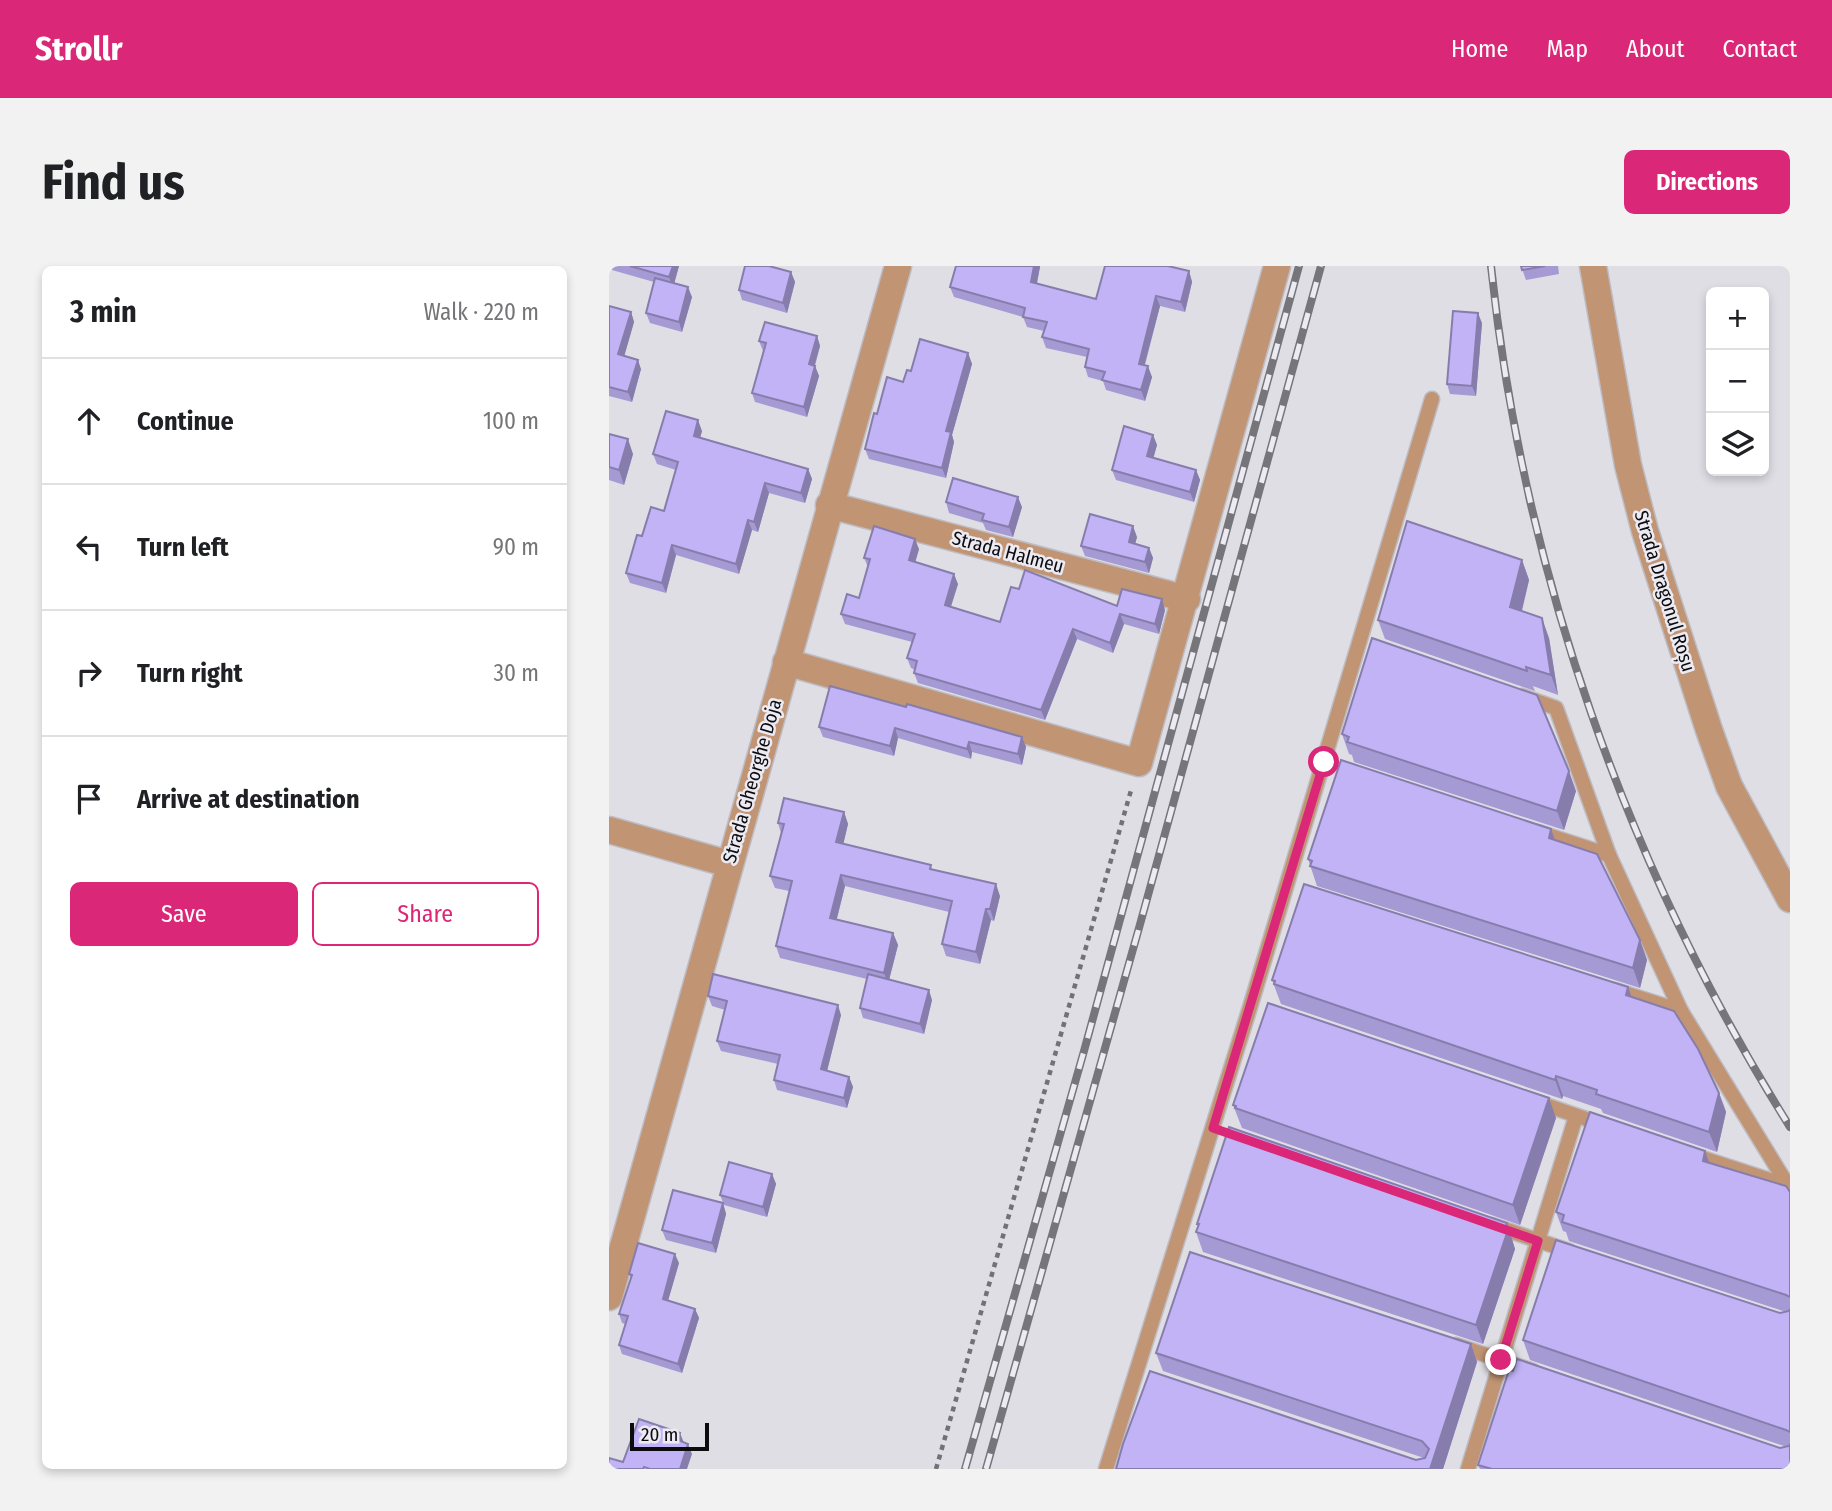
<!DOCTYPE html>
<meta charset="utf-8">
<style>
body{margin:0;font-family:"Fira Sans Condensed",sans-serif;background:#f2f2f2;color:#202124}
.controls{position:absolute;right:21px;top:21px;display:grid;overflow:hidden;border-radius:10px;box-shadow:0 4px 10px #0003}
.controls button{width:63px;height:63px;display:grid;place-items:center;padding:0;border:0;border-bottom:2px solid #e0e0e0;background:#fff;color:#202124;font:35px sans-serif}
.scale{position:absolute;left:21px;bottom:18px;width:79px;box-sizing:border-box;padding-left:7px;border:4px solid #0c0b0e;border-top:0;font-size:19px;line-height:24px;white-space:nowrap;color:#0c0b0e;-webkit-text-stroke:5px #ecebf3;paint-order:stroke}
.stop{position:absolute;width:21px;height:21px;margin:-16px;border:5px solid #db2777;border-radius:50%;background:#fff}
.stop.end{background:#db2777;border-color:#fff;box-shadow:0 2px 7px #0008}
.list{margin:0;padding:0;list-style:none}
h2{display:flex;justify-content:space-between;align-items:center;height:91px;margin:0;padding:0 28px;font-size:30px}
h2 small{font-size:23px;font-weight:400;color:#757577}
.list li{display:grid;grid-template-columns:46px 1fr auto;gap:21px;align-items:center;box-sizing:border-box;height:126px;padding:0 28px;border-top:2px solid #e0e0e0}
.list b{display:block;font-size:26px;white-space:nowrap}
.list em{font-size:23px;font-style:normal;color:#757577}
.actions{display:flex;gap:14px;padding:21px 28px}
.actions a{flex:1;padding:16px 0;border:2px solid #db2777;border-radius:10px;text-align:center;font-size:24px;color:#db2777}
.actions .main{background:#db2777;color:#fff}
.icon{flex:none;width:38px;height:38px;fill:none;stroke:currentColor;stroke-width:2;stroke-linecap:round;stroke-linejoin:round}
.map{position:relative;flex:none;width:1181px;height:1203px;overflow:hidden;border-radius:10px}
header{display:flex;align-items:center;gap:42px;box-sizing:border-box;height:98px;padding:0 35px;background:#db2777;color:#fff}
header strong{font-size:33px}
nav{display:flex;gap:38px;margin-inline-start:auto;font-size:24px}
.intro{display:flex;align-items:center;justify-content:space-between;box-sizing:border-box;height:168px;padding:0 42px}
h1{margin:0;font-size:49px}
.button{padding:18px 32px;border-radius:10px;background:#db2777;color:#fff;font-size:24px;font-weight:700}
main{display:flex;gap:42px;padding:0 42px}
aside{flex:1;background:#fff;border-radius:10px;box-shadow:0 4px 10px #0003}
.map>svg:first-child{display:block}
.lines{fill:none;stroke-linecap:round;stroke-linejoin:round}
.service-casing{stroke:#bdbcc3;stroke-width:17}
.minor-casing{stroke:#bdbcc3;stroke-width:29}
.path{stroke:#727175;stroke-width:4.5;stroke-dasharray:5 5;stroke-linecap:butt}
.service{stroke:#c19474;stroke-width:14}
.minor{stroke:#c19474;stroke-width:26}
.rail-casing{stroke:#76757a;stroke-width:8}
.rail{stroke:#ecebf3;stroke-width:5;stroke-dasharray:16;stroke-linecap:butt}
.wall{fill:#a69ad4}
.shaded-wall{fill:#877dac}
.building{fill:#c1b3f6;stroke:#877dac;stroke-width:2}
.route{stroke:#db2777;stroke-width:9}
.labels{text-anchor:middle;dominant-baseline:central;stroke-width:5;stroke-linejoin:round;paint-order:stroke}
.street-label{font-size:19px;fill:#0c0b0e;stroke:#ecebf3}
</style>
<header>
<strong>Strollr</strong>
<nav><a>Home</a><a>Map</a><a>About</a><a>Contact</a></nav>
</header>
<div class="intro"><h1>Find us</h1><a class="button">Directions</a></div>
<main>
<aside>
<h2>3 min<small>Walk · 220 m</small></h2>
<ul class="list">
<li><svg class="icon" aria-label="ahead" viewBox="0 0 24 24"><path d="M12 20V5M6 11l6-6 6 6"/></svg><div><b>Continue</b></div><em>100 m</em></li>
<li><svg class="icon" aria-label="left" viewBox="0 0 24 24"><path d="M17 20v-9H6M10 6l-5 5 5 5"/></svg><div><b>Turn left</b></div><em>90 m</em></li>
<li><svg class="icon" aria-label="right" viewBox="0 0 24 24"><path d="M7 20v-9h11M14 6l5 5-5 5"/></svg><div><b>Turn right</b></div><em>30 m</em></li>
<li><svg class="icon" aria-label="arrive" viewBox="0 0 24 24"><path d="M6 21V4h12l-3 4 3 4H6"/></svg><div><b>Arrive at destination</b></div></li>
</ul>
<div class="actions"><a class="main">Save</a><a>Share</a></div>
</aside>
<div class="map">
<svg width="1181" height="1203" viewBox="0 0 1181 1203">
<rect width="100%" height="100%" fill="#dfdee5"/>
<g class="lines">
<defs>
<g id="service">
<path d="M913,430l34,12 53,147 72,156 109,178"/>
<path d="M929,566l71,23"/>
<path d="M1006,724l66,21"/>
<path d="M925,835l70,24"/>
<path d="M1081,888l98,32"/>
<path d="M883,959l77,26"/>
<path d="M847,1079l77,26"/>
<path d="M497,1203l145,-465 181,-605"/>
<path d="M859,1203l108,-353"/>
</g>
<g id="minor">
<path d="M984,0l35,199 17,66 64,199 20,56 61,113"/>
<path d="M220,239l358,94"/>
<path d="M177,396l353,101 138,-497"/>
<path d="M0,564l120,34"/>
<path d="M0,1031l289,-1031"/>
</g>
</defs>
<use href="#service" class="service-casing"/>
<use href="#minor" class="minor-casing"/>
<path class="path" d="M327,1203l196,-682"/>
<use href="#service" class="service"/>
<use href="#minor" class="minor"/>
<defs>
<g id="rail">
<path d="M882,0c32,305 136,602 299,861"/>
<path d="M356,1203l119,-418 215,-785"/>
<path d="M377,1203l153,-541 182,-662"/>
</g>
</defs>
<use href="#rail" class="rail-casing"/>
<use href="#rail" class="rail"/>
</g>
<g class="wall">
<path d="M2,0h68l-5,17 18,14 -10,35 -32,-9 -4,-10 8,-31 -42,-12z"/>
<path d="M347,0h84l-3,18 59,15 93,-28 3,11 -7,30 -25,-6 -15,59 7,12 -7,24 -39,-11 -3,-9 -15,-4 -3,-10 2,-10 -41,-9 -4,-11 2,-6 -17,-4 -4,-10 -69,-20 -4,-10z"/>
<path d="M912,0h37l1,8 -33,6z"/>
<path d="M182,6l4,10 -8,31 -45,-13 -3,-10z"/>
<path d="M0,40l22,6 3,10 -10,34 17,13 -9,33 -23,-6z"/>
<path d="M873,57l-6,73 -26,-2 -3,-10z"/>
<path d="M208,70l3,10 -5,20 4,10 -12,41 -52,-15 -3,-9 11,-42 -4,-10z"/>
<path d="M359,87l4,11 -20,71 2,7 -8,36 -77,-19 -4,-10 12,-35 34,-43z"/>
<path d="M93,165l-2,6 108,32 4,10 -7,24 -36,-10 -11,39 -6,-2 -13,44 -63,-19 -10,38 -36,-10 -4,-10 16,-37 22,-25 12,-41 -19,-6 -4,-10z"/>
<path d="M0,168l24,20 -9,31 -15,-5z"/>
<path d="M544,169l4,10 -4,13 43,12 4,10 -6,22 -78,-22 -4,-10z"/>
<path d="M337,236l76,5 -9,30 -27,-7 -3,-7 -34,-10z"/>
<path d="M528,271l-2,7 14,4 4,10 -4,15 -64,-17 -4,-10z"/>
<path d="M310,283l-4,13 43,22 -7,23 49,15 19,-33 98,17 48,4 -6,24 -35,-10 -11,29 -36,-14 -32,81 -127,-37 -4,-10 1,-3 -4,-2 -4,-10 5,-16 -67,-18 -4,-10 18,-16 9,-31 -4,-9z"/>
<path d="M913,294l7,20 -7,31 27,27 9,57 -25,-9 2,5 -150,-52 -7,-19z"/>
<path d="M297,441l116,30 4,10 -4,18 -50,-13 -1,7 -73,-21 -4,18 -71,-19 -4,-10z"/>
<path d="M733,468l234,57 -12,39 -210,-68 -2,-7 -3,-1z"/>
<path d="M235,546l4,12 -5,20 90,25 67,27 -6,25 -3,-1 -11,44 -34,-8 -4,-12 7,-32 -104,-26 -8,33 56,14 5,12 -9,35 43,20 -8,34 -61,-16 -3,-10 7,-29 -87,-21 -4,-12 13,-55 -14,-3 -5,-12 11,-43 -3,-10z"/>
<path d="M946,574l85,100 7,20 -7,28 -323,-102 -9,-27z"/>
<path d="M663,714l356,7 3,10 88,96 7,19 -9,40 -114,-39 -2,-4 -38,-13 -1,3 -281,-95z"/>
<path d="M99,730l133,19 -14,56 22,6 4,10 -6,21 -70,-18 -3,-10 4,-16 -57,-13 -4,-10 8,-31 -13,-4z"/>
<path d="M624,839l323,13 -36,107 -278,-97z"/>
<path d="M1096,885l4,12 81,29v277h-310l-2,-4 309,-18 -257,-87 -7,-20 263,-28 -217,-71 -3,-9 -3,-1 -7,-19z"/>
<path d="M163,908l4,10 -9,33 -43,-12 -4,-10z"/>
<path d="M114,937l3,11 -10,39 -50,-13 -4,-10z"/>
<path d="M898,957l8,26 -32,95 -280,-92 -7,-20 2,-5 -1,-3z"/>
<path d="M70,997l-11,37 27,9 4,9 -17,55 -60,-19 -3,-9 6,-21 -3,-1 -3,-9 12,-36 -2,-4z"/>
<path d="M862,1078l6,18 -34,107h-327l300,-9 8,-2 -261,-87 -7,-18z"/>
</g>
<g class="shaded-wall">
<path d="M64,0h6l-6,22 -4,-11z"/>
<path d="M425,0h6v1l-5,25 -4,-10z"/>
<path d="M580,5l3,11 -7,30 -4,-10z"/>
<path d="M182,6l4,10 -8,31 -4,-10z"/>
<path d="M79,21l4,10 -10,35 -3,-10z"/>
<path d="M547,30l4,10 -18,68 -3,-10z"/>
<path d="M22,46l3,10 -12,42 -4,-10z"/>
<path d="M869,47l4,10 -6,73 -4,-10z"/>
<path d="M208,70l3,10 -8,28 -3,-10z"/>
<path d="M359,87l4,11 -20,71 2,7 -8,36 -4,-10 4,-37z"/>
<path d="M29,94l3,9 -9,33 -4,-10z"/>
<path d="M206,100l4,10 -12,41 -3,-10z"/>
<path d="M539,100l4,11 -7,24 -4,-11z"/>
<path d="M89,154l4,11 -4,15 -4,-10z"/>
<path d="M544,169l4,10 -6,22 -4,-11z"/>
<path d="M19,173l5,15 -9,31 -5,-15z"/>
<path d="M199,203l4,10 -7,24 -4,-10z"/>
<path d="M587,204l4,10 -6,22 -4,-10z"/>
<path d="M156,217l4,10 -11,39 -4,-10z"/>
<path d="M409,231l4,10 -9,30 -4,-10z"/>
<path d="M139,254l4,10 -13,44 -3,-10z"/>
<path d="M524,260l4,11 -4,15 -4,-10z"/>
<path d="M306,273l4,10 -6,21 -4,-10z"/>
<path d="M63,279l4,10 -10,38 -4,-10z"/>
<path d="M540,282l4,10 -4,15 -4,-11z"/>
<path d="M913,294l7,20 -11,46 -8,-19z"/>
<path d="M345,308l4,10 -10,31 -3,-10z"/>
<path d="M553,333l3,11 -6,24 -4,-10z"/>
<path d="M511,348l4,10 -11,29 -3,-10z"/>
<path d="M933,352l7,20 9,57 -7,-20z"/>
<path d="M464,363l4,10 -32,81 -4,-10z"/>
<path d="M286,462l3,10 -4,18 -4,-10z"/>
<path d="M413,471l4,10 -4,18 -4,-11z"/>
<path d="M360,476l3,10 -1,7 -4,-10z"/>
<path d="M960,505l7,20 -12,39 -7,-19z"/>
<path d="M235,546l4,12 -7,30 -5,-12z"/>
<path d="M942,563l7,20 -9,-11z"/>
<path d="M232,609l4,11 -11,43 -4,-11z"/>
<path d="M387,618l4,12 -6,25 -4,-12z"/>
<path d="M377,643l5,11 -11,44 -4,-12z"/>
<path d="M284,667l5,12 -10,39 -4,-11z"/>
<path d="M1031,674l7,20 -7,28 -7,-20z"/>
<path d="M1019,721l7,20 -9,-12z"/>
<path d="M320,724l3,10 -8,34 -4,-10z"/>
<path d="M229,739l3,10 -16,64 -4,-10z"/>
<path d="M947,810l7,20 -1,3 -7,-19z"/>
<path d="M240,811l4,10 -6,21 -3,-10z"/>
<path d="M1110,827l7,19 -9,40 -8,-20z"/>
<path d="M940,832l7,20 -36,107 -7,-20z"/>
<path d="M1096,885l7,19 -9,-9z"/>
<path d="M163,908l4,10 -9,33 -4,-10z"/>
<path d="M114,937l3,11 -10,39 -4,-10z"/>
<path d="M898,957l8,26 -32,95 -7,-19z"/>
<path d="M66,988l4,9 -13,45 -3,-9z"/>
<path d="M86,1043l4,9 -17,55 -4,-9z"/>
<path d="M862,1078l6,18 -34,107h-13z"/>
<path d="M71,1167l4,10 -6,-3z"/>
<path d="M79,1178l4,10 -5,15h-7z"/>
</g>
<g class="building">
<path d="M21,0h43l-4,11z"/>
<path d="M136,0h24l22,6 -8,31 -44,-13z"/>
<path d="M347,0h78l-3,16 65,17 9,-33h63l21,5 -8,31 -25,-6 -17,68 9,2 -7,24 -39,-10 3,-8 -20,-5 4,-18 -47,-12 5,-15 -24,-5 2,-9 -75,-21z"/>
<path d="M912,0h24l-23,4z"/>
<path d="M46,12l33,9 -9,35 -33,-9z"/>
<path d="M0,40l22,6 -13,42 20,6 -10,32 -19,-5z"/>
<path d="M844,45l25,2 -6,73 -25,-2z"/>
<path d="M156,56l52,14 -8,28 6,2 -11,41 -52,-14 14,-50 -7,-2z"/>
<path d="M311,73l48,14 -22,78 5,1 -9,36 -77,-19 9,-36 3,1 10,-37 16,5 4,-12 4,1z"/>
<path d="M57,145l32,9 -4,16 114,33 -7,24 -36,-10 -11,39 -6,-2 -12,44 -64,-19 -10,38 -36,-10 11,-38 5,1 9,-29 13,4 14,-49 -25,-8z"/>
<path d="M515,160l29,9 -6,21 49,14 -6,22 -78,-22z"/>
<path d="M0,168l19,5 -9,31 -10,-3z"/>
<path d="M344,212l65,19 -9,30 -27,-7 2,-6 -38,-12z"/>
<path d="M481,248l43,12 -4,16 20,6 -4,14 -64,-16z"/>
<path d="M798,255l115,39 -12,47 32,11 9,57 -25,-8 1,4 -149,-51z"/>
<path d="M265,260l41,13 -6,21 45,14 -9,31 55,17 11,-35 8,2 6,-19 92,36 5,-17 40,10 -7,25 -35,-10 -10,29 -37,-14 -32,81 -127,-37 3,-12 -10,-3 8,-24 -74,-20 6,-20 12,4 11,-39 -6,-1z"/>
<path d="M763,372l165,57 32,76 -12,40 -210,-69 2,-5 -7,-3z"/>
<path d="M221,420l76,21 1,-3 115,33 -4,17 -49,-12 -2,7 -72,-21 -5,18 -71,-19z"/>
<path d="M732,494l210,69 -2,9 48,16 43,86 -7,28 -323,-102 2,-5 -4,-2z"/>
<path d="M175,532l60,14 -8,30 95,23 -1,4 66,15 -6,25h-4l-10,43 -34,-8 10,-43 -111,-26 -11,43 63,15 -9,40 -108,-27 16,-65 -22,-5 14,-52 -6,-1z"/>
<path d="M695,618l324,103 -2,8 48,16 24,38 21,44 -10,39 -113,-38 1,-4 -41,-14 -1,4 -281,-96 1,-3 -3,-1z"/>
<path d="M104,708l125,31 -17,64 28,8 -5,21 -70,-18 6,-25 -63,-14 10,-40 -19,-5z"/>
<path d="M259,708l61,16 -9,34 -60,-16z"/>
<path d="M659,737l281,95 -36,107 -278,-97 1,-2 -3,-1z"/>
<path d="M981,846l115,39 -2,10 83,25 4,6v105l-4,-2 -224,-73 2,-7 -8,-3z"/>
<path d="M620,861l278,96 -2,5 3,2 -32,95 -280,-93 3,-8h-2z"/>
<path d="M120,896l43,12 -9,33 -43,-12z"/>
<path d="M64,924l50,13 -11,40 -50,-13z"/>
<path d="M947,974l224,73 9,-2 1,-2v123l-4,-2 -263,-90z"/>
<path d="M29,977l37,11 -12,45 32,10 -17,55 -59,-19 9,-29 -9,-2 13,-39 -3,-1z"/>
<path d="M581,986l281,92 -41,125h-314l7,-25 27,-73 266,89 9,-2 4,-9 -7,-8 -266,-88z"/>
<path d="M908,1093l263,89 9,-2 1,-2v25h-298l-14,-4 31,-95 4,1z"/>
<path d="M30,1153l41,14 -2,7 10,4 -8,25h-30l-6,-2 -1,2h-34v-11l14,4z"/>
</g>
<g class="lines">
<path class="route" d="M715,496l-111,366 325,113 -37,119"/>
</g>
<g class="labels">
<g class="street-label">
<text transform="translate(399 286) rotate(15)">Strada Halmeu</text>
<text transform="translate(1056 325) rotate(73)">Strada Dragonul Roșu</text>
<text transform="translate(143 515) rotate(-74)">Strada Gheorghe Doja</text>
</g>
</g>
</svg>
<div class="controls">
<button>+</button>
<button>−</button>
<button><svg class="icon" aria-label="layers" viewBox="0 0 24 24"><path d="M12 4l9 5-9 5-9-5zM3 14l9 5 9-5"/></svg></button>
</div>
<div class="scale">20 m</div>
<div class="stop" style="left:715px;top:496px"></div>
<div class="stop end" style="left:892px;top:1094px"></div>
</div>
</main>
